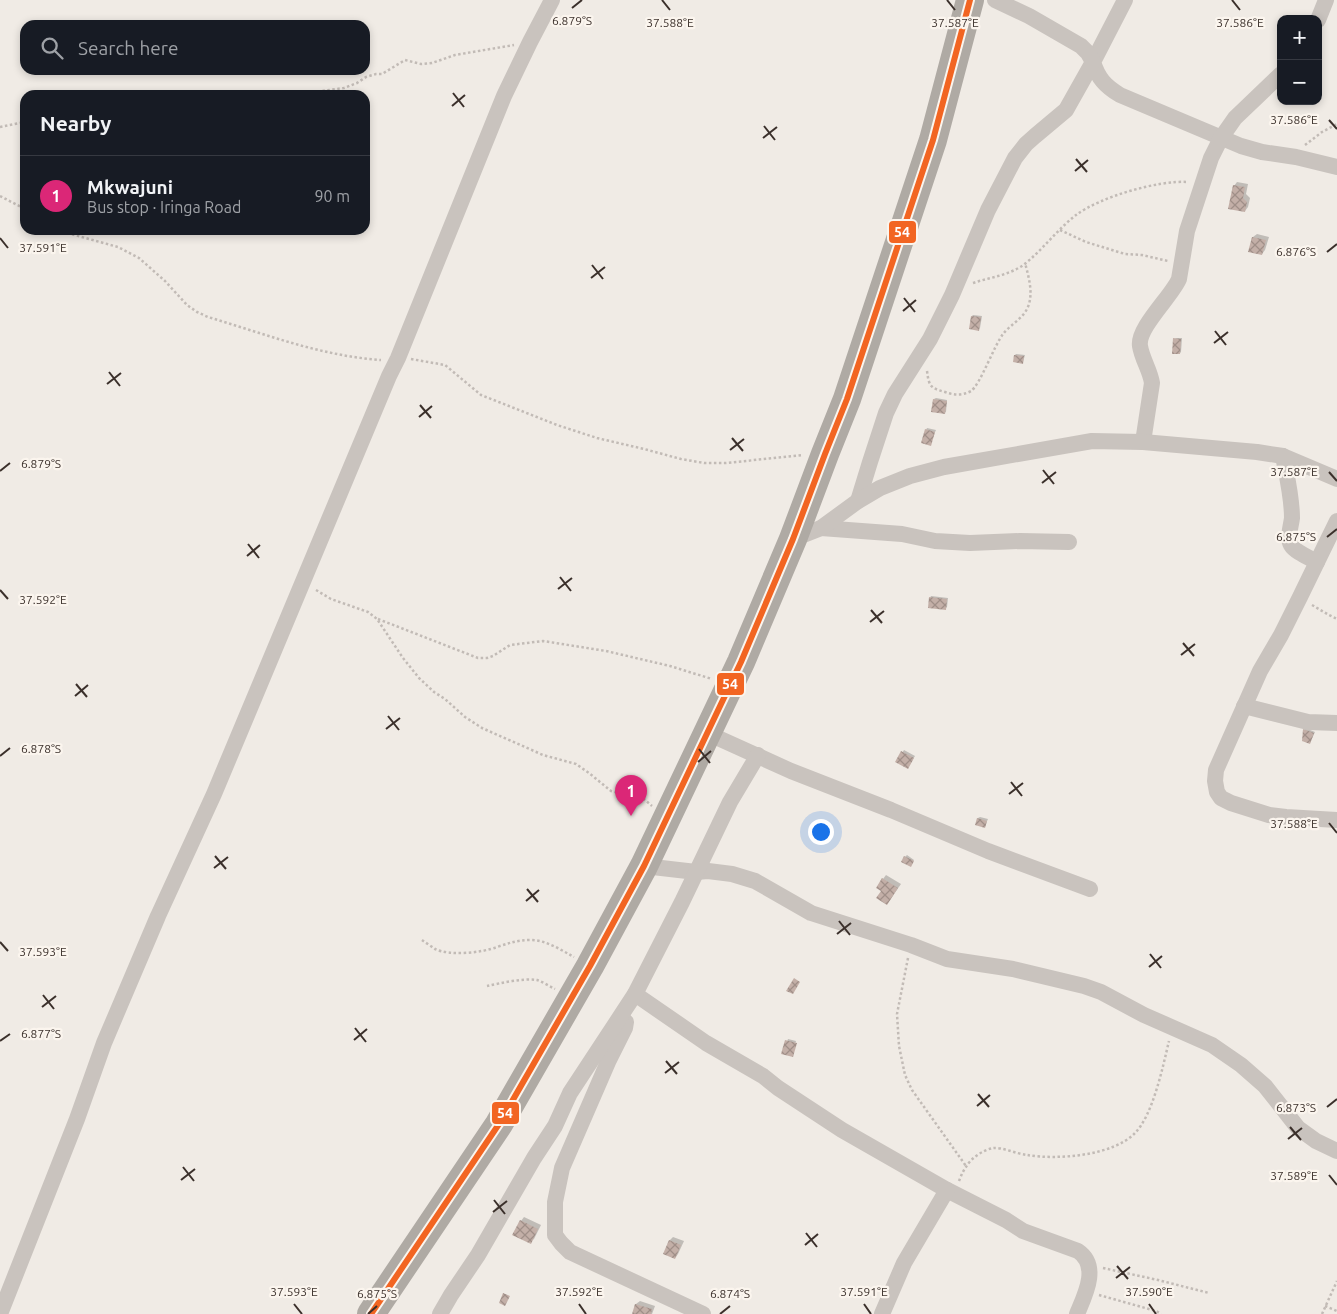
<!DOCTYPE html>
<meta charset="utf-8">
<style>
body{margin:0;font-family:Ubuntu,sans-serif;background:#242831;color:#f1f3f6}
.controls{position:absolute;right:15px;top:15px;display:grid;overflow:hidden;border-radius:10px;box-shadow:0 2px 8px #0003}
.controls button{width:45px;height:45px;display:grid;place-items:center;padding:0;border:0;border-bottom:1px solid #363941;background:#171b24;color:#f1f3f6;font:25px sans-serif}
.you{position:absolute;left:820px;top:831px;width:18px;height:18px;margin:-12px;border:4px solid #fff;border-radius:50%;background:#1a73e8;box-shadow:0 0 0 8px #1a73e833}
.badge{display:grid;place-items:center;width:32px;height:32px;border-radius:50%;background:#db2777;color:#fff;font-size:16px;font-weight:700}
.pin{position:absolute;translate:-50% -41px;filter:drop-shadow(0 1px 2px #0008)}
.pin::after{content:'';position:absolute;top:26px;width:18px;height:15px;background:inherit;clip-path:polygon(0 0,100% 0,50% 100%)}
.list{margin:0;padding:0;list-style:none}
h2{display:flex;justify-content:space-between;align-items:center;height:65px;margin:0;padding:0 20px;font-size:21px}
h2 small{font-size:16px;font-weight:400;color:#9ea1a6}
.list li{display:grid;grid-template-columns:32px 1fr auto;gap:15px;align-items:center;box-sizing:border-box;height:80px;padding:0 20px;border-top:1px solid #363941}
.list b{display:block;font-size:19px;white-space:nowrap}
.list p{margin:0;font-size:16px;white-space:nowrap;color:#9ea1a6}
.list em{font-size:16px;font-style:normal;color:#9ea1a6}
.icon{flex:none;width:28px;height:28px;fill:none;stroke:currentColor;stroke-width:2;stroke-linecap:round;stroke-linejoin:round}
.map{position:relative;flex:none;width:1337px;height:1314px;overflow:hidden}
.search{position:absolute;background:#171b24;box-shadow:0 2px 8px #0003;left:20px;top:20px;width:350px;height:55px;display:flex;align-items:center;gap:12px;box-sizing:border-box;padding:0 18px;border-radius:15px;color:#9ea1a6;font-size:19px}
.panel{position:absolute;background:#171b24;box-shadow:0 2px 8px #0003;left:20px;top:90px;width:350px;height:145px;border-radius:15px}
.map>svg:first-child{display:block}
.shadow{fill:#0003}
.building{fill:url(#building-cross-hatch)}
.lines{fill:none;stroke-linecap:round;stroke-linejoin:round}
.path{stroke:#c2bbb6;stroke-width:2.5;stroke-dasharray:2.5 2.5;stroke-linecap:butt}
.street{stroke:#c9c3be;stroke-width:16}
.highway{stroke:#afaaa4;stroke-width:28}
.bus-1-casing{stroke:#fbf5ee;stroke-width:10}
.bus-1{stroke:#f26522;stroke-width:6}
.ticks{fill:none;stroke:#3b302b;stroke-width:2}
.ticks-label{font-size:12px;text-anchor:middle;fill:#3b302b;stroke:#fbf5ee;stroke-width:4.5;stroke-linejoin:round;paint-order:stroke}
.line-badge{stroke:#fbf5ee;stroke-width:2}
.badge-label{font-size:14px;text-anchor:middle;font-weight:bold;fill:#fff}
</style>
<div class="map">
<svg width="1337" height="1314" viewBox="0 0 1337 1314">
<defs>
<pattern id="building-cross-hatch" width="8" height="8" patternUnits="userSpaceOnUse" patternTransform="scale(1.25)"><rect width="8" height="8" fill="#c3afa7"/><path d="M0 0l8 8M0 8l8-8" fill="none" stroke="#a08f88"/></pattern>
</defs>
<rect width="100%" height="100%" fill="#f0ebe5"/>
<g class="shadow">
<path d="M1237,182l11,2 -2,10 4,4 -2,9 -3,4 -11,-25z"/>
<path d="M1257,234l12,3 -4,13 -3,4 -12,-3 3,-14z"/>
<path d="M973,315l9,1 -2,12 -1,1 -7,-13z"/>
<path d="M1176,338h6l-1,14 -1,1 -5,-14z"/>
<path d="M1016,354l9,1 -2,7 -8,-7z"/>
<path d="M936,398l11,2 -1,12 -2,1 -10,-14z"/>
<path d="M927,428l9,2 -6,14 -4,-14z"/>
<path d="M931,596l17,2 -1,9 -2,2 -15,-11z"/>
<path d="M1305,728l10,4 -5,11 -6,-13z"/>
<path d="M904,750l11,6 -6,10 -12,-5z"/>
<path d="M980,817l8,2 -3,7 -7,-8z"/>
<path d="M907,855l7,5 -2,4 -7,-7z"/>
<path d="M886,875l15,9 -14,20 -4,-13v-12z"/>
<path d="M788,1039l8,2 -4,14 -9,-2z"/>
<path d="M524,1217l17,8 -7,14 -4,3 -9,-21z"/>
<path d="M673,1237l11,4 -6,13 -3,4 -5,-18z"/>
<path d="M640,1301l15,5 -3,8h-19l3,-10z"/>
</g>
<g class="building">
<path d="M1233,185l12,2 -2,11 4,4 -2,10 -17,-3z"/>
<path d="M1252,237l14,3 -4,15 -14,-3z"/>
<path d="M971,316l10,1 -2,14 -10,-2z"/>
<path d="M1173,338l8,1 -1,15h-8z"/>
<path d="M1014,355l10,1 -1,8 -10,-2z"/>
<path d="M933,399l14,2 -2,13 -14,-2z"/>
<path d="M925,429l10,3 -4,14 -10,-3z"/>
<path d="M929,597l18,2 -1,11 -18,-2z"/>
<path d="M1303,729l11,4 -4,11 -8,-3z"/>
<path d="M901,751l13,7 -6,11 -13,-7z"/>
<path d="M977,818l10,3 -2,7 -10,-3z"/>
<path d="M904,856l10,5 -3,6 -10,-5z"/>
<path d="M882,878l16,10 -11,17 -11,-7 5,-7 -5,-3z"/>
<path d="M794,978l6,4 -7,12 -7,-3z"/>
<path d="M785,1040l12,3 -4,14 -12,-3z"/>
<path d="M520,1220l18,9 -7,15 -19,-9z"/>
<path d="M669,1240l12,5 -6,14 -12,-5z"/>
<path d="M503,1293l7,3 -5,10 -6,-3z"/>
<path d="M635,1304l17,5 -1,5h-19z"/>
</g>
<g class="lines">
<g class="path">
<path d="M303,95l4,-2 37,-5 13,-5 9,-6 10,-3h6l23,-14 16,4 11,-1 23,-8 59,-10"/>
<path d="M0,127l25,-5"/>
<path d="M1305,145l17,-13 15,-8"/>
<path d="M0,196l25,13"/>
<path d="M63,230l8,4 47,13 21,11 26,23 22,24 10,7 11,5c57,17 113,39 173,43"/>
<path d="M1060,230l26,12 39,12 17,1 26,6"/>
<path d="M973,283c18,-6 38,-8 53,-20 18,-15 32,-34 50,-48 24,-18 82,-35 112,-33"/>
<path d="M411,359l34,6 36,30 76,30 40,13 47,11 37,10 23,4h22l77,-8"/>
<path d="M927,371c2,15 3,17 18,21 8,3 17,4 26,-1 9,-6 23,-45 32,-57 7,-9 19,-15 24,-25 7,-14 2,-31 -2,-46"/>
<path d="M316,590l15,9 37,13 9,7 26,39 16,20 15,14 11,7 20,18 17,11 61,27 33,9 13,9 22,18 8,2 16,1 9,5 8,7"/>
<path d="M1312,605l17,10 8,4"/>
<path d="M378,619l100,39h9l6,-2 17,-11 33,-4 63,10 64,15 42,13"/>
<path d="M422,940c4,3 9,6 13,9 15,7 46,4 62,-2 12,-4 21,-7 34,-7 15,0 30,10 43,17"/>
<path d="M908,958l-11,56 2,32 6,29 7,15 54,76"/>
<path d="M487,986c14,-3 35,-8 50,-6 6,2 12,6 18,9"/>
<path d="M959,1181c2,-5 4,-10 7,-14 5,-9 17,-17 27,-19 9,-1 24,6 34,7 30,5 86,1 108,-22 18,-18 28,-67 34,-92"/>
<path d="M1103,1268l55,12 51,13"/>
<path d="M1099,1295l57,16 5,3"/>
<path d="M1325,1306l12,5"/>
<path d="M1322,1314l15,-33"/>
</g>
<g class="street">
<path d="M1125,0l-32,62c5,16 12,24 27,33l121,51 21,6 34,5 41,10"/>
<path d="M1318,20l8,-20"/>
<path d="M1143,442l9,-59c-2,-13 -10,-24 -12,-37 -3,-18 32,-50 39,-67l8,-48 24,-73 10,-20 14,-20 46,-44"/>
<path d="M1283,456c4,21 9,41 9,62 -1,8 -5,20 -1,27 4,7 19,13 26,17"/>
<path d="M858,501l12,-39 16,-49 9,-19 35,-55 22,-44 36,-85 27,-52 11,-14 9,-8 31,-26 27,-48 -5,-9 -7,-7 -52,-30 -34,-16"/>
<path d="M1337,521l-37,76 -19,38 -21,36 -44,99 -1,11 2,11 4,6 10,5 38,12 17,2 51,3"/>
<path d="M821,528l81,6 33,7 35,2 50,-2 49,1"/>
<path d="M793,539l28,-11 37,-27 22,-13 30,-12 34,-9 148,-26 51,1 114,10 26,4 54,23"/>
<path d="M1244,706l64,16 29,1"/>
<path d="M707,733l84,38 100,39 97,41 102,38"/>
<path d="M644,866l52,6 12,-1 24,3 23,7 56,32 100,32 36,14 66,10 71,17 17,6 43,23 68,30 29,20 24,21 33,42 18,13 21,10"/>
<path d="M635,994l71,49 57,33 15,12 64,42 105,60 59,30 17,11 55,20c22,15 7,44 -1,63"/>
<path d="M626,1022l-1,6 -17,34 -46,106 -7,34v33l6,8 9,9 133,62"/>
<path d="M0,1314l77,-195 27,-76 54,-127 56,-122 175,-418 9,-18 106,-262 26,-54 22,-42"/>
<path d="M440,1314l11,-19 27,-40 56,-97 21,-32 15,-33 65,-99 47,-92 48,-100 28,-47"/>
<path d="M882,1314l22,-51 43,-73"/>
</g>
<path class="highway" d="M371,1314l128,-190 91,-158 54,-100 97,-204 52,-123 32,-85 22,-55 86,-259 37,-140"/>
<defs>
<path id="bus-1" d="M371,1314l128,-190 91,-158 54,-100 97,-204 52,-123 32,-85 22,-55 86,-259 37,-140"/>
</defs>
<use href="#bus-1" class="bus-1-casing"/>
<use href="#bus-1" class="bus-1"/>
</g>
<path class="ticks" d="M662,0l8,10M947,0l8,10M1232,0l8,10M572,8l10,-8M453,93l11,14M452,106l13,-11M1329,120l8,9M764,126l11,14M763,138l14,-11M1076,159l11,13M1075,171l13,-11M0,238l8,10M1327,252l10,-8M592,265l11,14M591,278l14,-11M904,298l11,14M903,311l13,-11M1215,331l11,14M1214,343l14,-11M109,372l11,14M107,384l14,-11M420,405l11,13M419,417l13,-11M732,438l11,13M730,450l14,-11M1043,470l11,14M0,471l10,-8M1329,472l8,9M1042,483l14,-11M1327,537l10,-8M248,544l11,14M247,556l13,-11M560,577l11,14M558,589l14,-11M0,590l8,9M871,610l11,13M870,622l14,-11M1183,643l11,13M1181,655l14,-11M76,684l11,13M75,696l13,-11M388,716l11,14M386,729l14,-11M699,749l11,14M0,756l10,-8M698,762l13,-11M1011,782l11,14M1009,794l14,-11M1329,823l8,10M215,856l11,13M214,868l14,-11M527,889l11,13M526,901l13,-11M839,921l11,14M837,934l14,-11M0,942l8,9M1150,954l11,14M1149,967l13,-11M43,995l11,14M42,1007l14,-11M355,1028l11,14M354,1040l13,-11M0,1041l10,-7M666,1061l11,13M665,1073l14,-11M978,1094l11,13M977,1106l13,-11M1327,1107l10,-8M1290,1127l11,13M1288,1139l14,-11M183,1167l11,14M1329,1175l8,10M181,1180l14,-11M494,1200l11,14M493,1212l14,-11M806,1233l11,14M805,1245l13,-11M1117,1266l11,13M1116,1278l14,-11M294,1304l8,10M579,1304l7,10M864,1304l7,10M1149,1304l7,10M368,1314l9,-8M720,1314l10,-8"/>
<g class="ticks-label">
<text x="572" y="25">6.879°S</text>
<text x="670" y="27">37.588°E</text>
<text x="955" y="27">37.587°E</text>
<text x="1240" y="27">37.586°E</text>
<text x="1294" y="124">37.586°E</text>
<text x="43" y="252">37.591°E</text>
<text x="1296" y="256">6.876°S</text>
<text x="41" y="468">6.879°S</text>
<text x="1294" y="476">37.587°E</text>
<text x="1296" y="541">6.875°S</text>
<text x="43" y="604">37.592°E</text>
<text x="41" y="753">6.878°S</text>
<text x="1294" y="828">37.588°E</text>
<text x="43" y="956">37.593°E</text>
<text x="41" y="1038">6.877°S</text>
<text x="1296" y="1112">6.873°S</text>
<text x="1294" y="1180">37.589°E</text>
<text x="294" y="1296">37.593°E</text>
<text x="579" y="1296">37.592°E</text>
<text x="864" y="1296">37.591°E</text>
<text x="1149" y="1296">37.590°E</text>
<text x="377" y="1298">6.875°S</text>
<text x="730" y="1298">6.874°S</text>
</g>
<g class="line-badge">
<rect x="888" y="220" width="29" height="24" rx="5" fill="#f26522"/>
<rect x="716" y="672" width="29" height="24" rx="5" fill="#f26522"/>
<rect x="491" y="1101" width="29" height="24" rx="5" fill="#f26522"/>
</g>
<g class="badge-label">
<text x="902" y="237">54</text>
<text x="730" y="689">54</text>
<text x="505" y="1118">54</text>
</g>
</svg>
<div class="controls">
<button>+</button>
<button>−</button>
</div>
<div class="you"></div>
<div class="pin badge" style="left:631px;top:816px">1</div>
<div class="search"><svg class="icon" aria-label="search" viewBox="0 0 24 24"><circle cx="10" cy="10" r="6"/><path d="M15 15l6 6"/></svg>Search here</div>
<section class="panel">
<h2>Nearby<small></small></h2>
<ul class="list">
<li><span class="badge">1</span><div><b>Mkwajuni</b><p>Bus stop · Iringa Road</p></div><em>90 m</em></li>
</ul>
</section>
</div>
